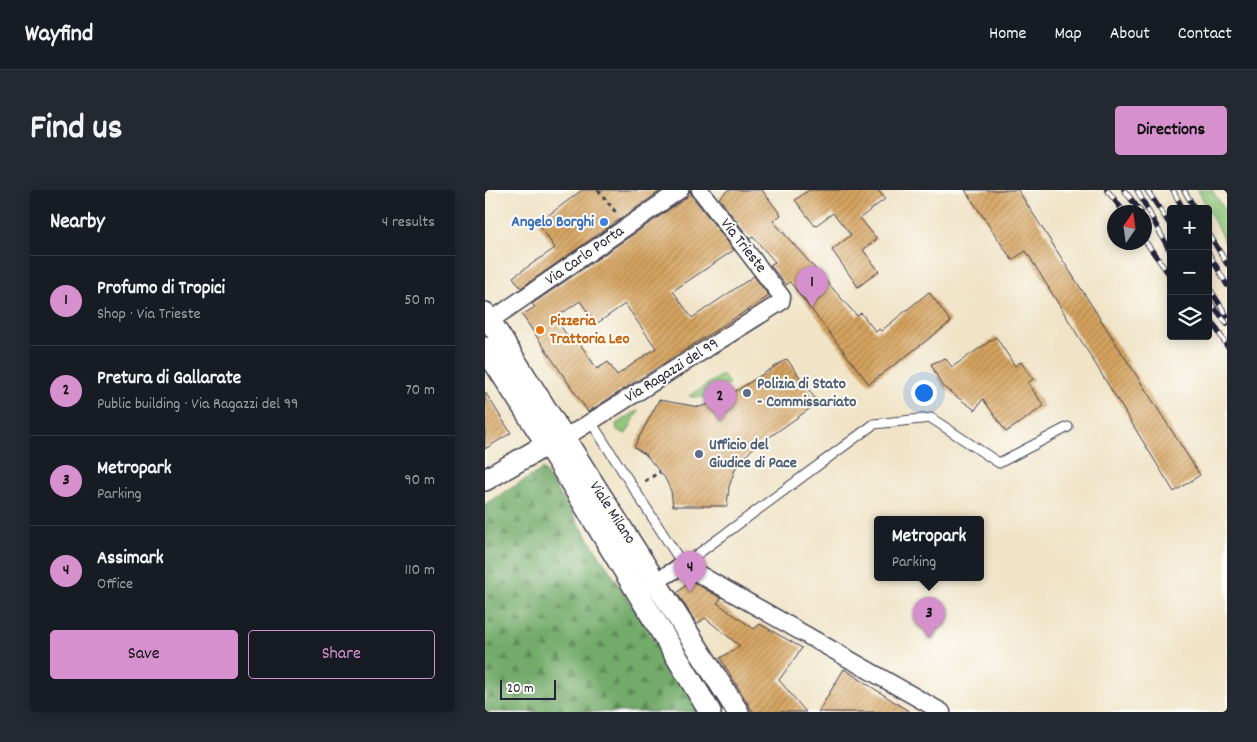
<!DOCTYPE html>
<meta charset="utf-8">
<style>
body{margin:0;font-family:Dekko,sans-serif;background:#242831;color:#f1f3f6}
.controls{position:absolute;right:15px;top:15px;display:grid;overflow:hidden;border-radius:5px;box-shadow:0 2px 12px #0003}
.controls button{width:45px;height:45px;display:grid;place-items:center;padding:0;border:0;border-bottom:1px solid #363941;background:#171b24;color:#f1f3f6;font:25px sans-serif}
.compass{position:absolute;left:622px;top:15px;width:45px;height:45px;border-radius:50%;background:#171b24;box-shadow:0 2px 12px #0003;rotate:13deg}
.scale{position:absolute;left:15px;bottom:12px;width:56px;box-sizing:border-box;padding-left:5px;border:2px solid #22223b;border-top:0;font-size:14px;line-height:18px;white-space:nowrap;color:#22223b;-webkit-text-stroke:4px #fdfcf7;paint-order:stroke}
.you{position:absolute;left:438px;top:202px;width:18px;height:18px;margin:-12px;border:4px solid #fff;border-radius:50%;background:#1a73e8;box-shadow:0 0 0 8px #1a73e833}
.badge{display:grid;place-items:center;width:32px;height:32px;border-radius:50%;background:#d690ce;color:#111;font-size:16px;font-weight:700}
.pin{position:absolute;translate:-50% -41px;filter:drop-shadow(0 1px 2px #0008)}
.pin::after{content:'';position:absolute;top:26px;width:18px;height:15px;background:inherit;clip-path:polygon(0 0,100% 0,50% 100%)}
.popup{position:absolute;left:389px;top:326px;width:110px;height:65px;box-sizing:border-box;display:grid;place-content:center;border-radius:5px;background:#171b24;filter:drop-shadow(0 1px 4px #0005);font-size:16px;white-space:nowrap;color:#9ea1a6}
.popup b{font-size:19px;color:#f1f3f6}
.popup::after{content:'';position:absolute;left:50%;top:100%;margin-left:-10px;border:10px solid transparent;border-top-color:#171b24}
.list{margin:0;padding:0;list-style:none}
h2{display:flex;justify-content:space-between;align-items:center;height:65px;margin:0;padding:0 20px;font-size:21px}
h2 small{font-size:16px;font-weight:400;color:#9ea1a6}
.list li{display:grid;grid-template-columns:32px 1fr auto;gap:15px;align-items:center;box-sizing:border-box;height:90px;padding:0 20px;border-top:1px solid #363941}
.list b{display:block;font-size:19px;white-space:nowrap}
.list p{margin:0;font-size:16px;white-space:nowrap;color:#9ea1a6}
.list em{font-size:16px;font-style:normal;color:#9ea1a6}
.actions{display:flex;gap:10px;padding:15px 20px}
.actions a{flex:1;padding:11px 0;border:1px solid #d690ce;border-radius:5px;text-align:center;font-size:18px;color:#d690ce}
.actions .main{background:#d690ce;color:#111}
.icon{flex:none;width:28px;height:28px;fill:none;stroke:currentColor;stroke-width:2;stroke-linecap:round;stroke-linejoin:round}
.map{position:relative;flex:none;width:742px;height:522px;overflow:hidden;border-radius:5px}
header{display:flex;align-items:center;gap:30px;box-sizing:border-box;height:70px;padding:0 25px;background:#171b24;border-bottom:1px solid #363941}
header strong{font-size:24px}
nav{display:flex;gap:28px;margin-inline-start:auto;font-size:18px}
.intro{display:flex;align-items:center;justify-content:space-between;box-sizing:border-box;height:120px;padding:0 30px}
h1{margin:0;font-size:35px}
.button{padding:12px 22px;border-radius:5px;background:#d690ce;color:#111;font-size:18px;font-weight:700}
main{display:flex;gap:30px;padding:0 30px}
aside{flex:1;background:#171b24;border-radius:5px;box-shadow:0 2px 12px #0003}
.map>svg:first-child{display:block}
.green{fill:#8fc67a;stroke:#58745a}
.forest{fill:url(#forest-firs);stroke:#4a6652}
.building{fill:url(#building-hatch);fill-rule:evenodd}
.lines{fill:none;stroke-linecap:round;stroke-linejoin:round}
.service-casing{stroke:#413f50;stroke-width:11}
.minor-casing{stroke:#413f50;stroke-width:19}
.tertiary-casing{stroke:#413f50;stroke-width:24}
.path{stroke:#413f50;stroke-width:3;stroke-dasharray:4 4;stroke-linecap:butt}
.service{stroke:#fff;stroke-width:9}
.minor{stroke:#fff;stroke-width:16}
.tertiary{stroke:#fff;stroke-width:21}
.rail-casing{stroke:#22223b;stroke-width:5.5}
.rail{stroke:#fdfcf7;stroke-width:4;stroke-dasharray:11;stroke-linecap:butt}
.shop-dot{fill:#3f7fe0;stroke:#fdfcf7;stroke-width:2}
.food-dot{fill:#e8710a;stroke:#fdfcf7;stroke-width:2}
.service-dot{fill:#5c6f8a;stroke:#fdfcf7;stroke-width:2}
.labels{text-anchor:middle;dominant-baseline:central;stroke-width:4;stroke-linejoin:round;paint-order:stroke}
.shop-label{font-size:16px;font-weight:bold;fill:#366cbe;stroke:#fdfcf7;text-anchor:end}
.street-label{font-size:16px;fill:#22223b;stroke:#fdfcf7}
.food-label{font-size:16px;font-weight:bold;fill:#c56008;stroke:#fdfcf7;text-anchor:start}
.service-label{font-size:16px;font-weight:bold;fill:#4e5e75;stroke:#fdfcf7;text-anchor:start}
</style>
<header>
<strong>Wayfind</strong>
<nav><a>Home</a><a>Map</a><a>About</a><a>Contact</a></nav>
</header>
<div class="intro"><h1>Find us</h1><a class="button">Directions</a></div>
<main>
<aside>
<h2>Nearby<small>4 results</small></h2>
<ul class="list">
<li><span class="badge">1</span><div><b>Profumo di Tropici</b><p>Shop · Via Trieste</p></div><em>50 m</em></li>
<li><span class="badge">2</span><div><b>Pretura di Gallarate</b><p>Public building · Via Ragazzi del 99</p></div><em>70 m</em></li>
<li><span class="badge">3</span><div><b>Metropark</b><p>Parking</p></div><em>90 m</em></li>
<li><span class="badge">4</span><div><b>Assimark</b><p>Office</p></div><em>110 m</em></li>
</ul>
<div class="actions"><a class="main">Save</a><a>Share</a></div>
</aside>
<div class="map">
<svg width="742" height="522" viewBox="0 0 742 522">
<defs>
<pattern id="forest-firs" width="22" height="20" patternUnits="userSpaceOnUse" patternTransform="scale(1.25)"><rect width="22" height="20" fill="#73ab6a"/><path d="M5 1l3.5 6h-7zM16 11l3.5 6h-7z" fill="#5e8b58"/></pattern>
<pattern id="building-hatch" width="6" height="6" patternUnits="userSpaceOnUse" patternTransform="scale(1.25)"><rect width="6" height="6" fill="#d5a35e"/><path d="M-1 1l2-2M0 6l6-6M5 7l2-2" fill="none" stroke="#ac844f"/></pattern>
</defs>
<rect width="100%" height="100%" fill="#fdfcf7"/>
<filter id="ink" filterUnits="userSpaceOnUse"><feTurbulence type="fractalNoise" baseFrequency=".02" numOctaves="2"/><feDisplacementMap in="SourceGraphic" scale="10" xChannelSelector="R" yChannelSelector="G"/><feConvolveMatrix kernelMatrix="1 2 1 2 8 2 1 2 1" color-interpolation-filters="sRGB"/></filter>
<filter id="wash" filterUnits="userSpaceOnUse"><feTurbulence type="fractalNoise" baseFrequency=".0096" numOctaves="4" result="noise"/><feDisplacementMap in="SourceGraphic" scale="20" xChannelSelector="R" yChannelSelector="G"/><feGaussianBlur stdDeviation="1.12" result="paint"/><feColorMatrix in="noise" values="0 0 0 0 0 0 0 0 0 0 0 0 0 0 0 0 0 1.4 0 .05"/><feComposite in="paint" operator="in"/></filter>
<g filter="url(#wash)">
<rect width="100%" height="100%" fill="#f0e3c6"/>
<g class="green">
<path d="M713,0h14l15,24v32z"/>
<path d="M238,184l6,10c-13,8 -24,17 -40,12z"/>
<path d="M154,220l-13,24 -9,-4 -1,-6z"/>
</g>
<path class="forest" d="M58,279l159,243h-217v-208z"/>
<g id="blocks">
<g class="building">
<path d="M97,0h80l-141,98 -8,-11 42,-29 -17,-25z"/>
<path d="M205,0l2,6 42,54 -61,41 19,27 62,-42 15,20 -181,116 -66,-97 13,-8 -3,-3 154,-106zM95,111l16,23 29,-20 31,44 -39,27 -9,-13 -11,7 -21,-31 -5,3 -16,-23z"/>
<path d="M243,0h34l19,25 -8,6 84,95 4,-3 15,19 3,-3 2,2 48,-39 22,30 -82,62 -79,-102 -4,3 -16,-20 5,-3 -22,-25 -3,2 -31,-41z"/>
<path d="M324,0h69l7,9 -25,19 17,21 -14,11 16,21 -21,16 -26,-37 19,-15 -18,-22 -18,13 -20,-26z"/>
<path d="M480,0h53l182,285 -26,17 -148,-241 -14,9z"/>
<path d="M511,147l19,29 6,-4 12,17 -5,4 16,23 -38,26 -23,-33 -8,11 -33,-24 -11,-22 14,-6 7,9z"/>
<path d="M302,169l31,44 -67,47 -16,19 -6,18 -2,19h-54l-2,-15 -6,-13 -19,-23 -12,-8 25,-47 40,7 21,-6z"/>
<path d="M0,202l26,41 -26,16z"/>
<path d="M206,391l30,17 -4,5 37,26 6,-5 42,24 -23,32 27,32h-53l-33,-54 20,-12 -35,-28 -8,6 -20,-31z"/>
<path d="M359,479l66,43h-92z"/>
</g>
</g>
</g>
<g filter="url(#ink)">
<use href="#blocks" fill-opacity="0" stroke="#413f50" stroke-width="1"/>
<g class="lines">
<defs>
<path id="service" d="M106,232l92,143 191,-141 57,-6 68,45 69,-36"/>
<g id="minor">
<path d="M5,131l190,-131"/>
<path d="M77,246l14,-5 205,-129 1,-5 -82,-107"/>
<path d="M160,398l38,-23 259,147"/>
</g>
<g id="tertiary">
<path d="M0,123l253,399"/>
<path d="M0,158l74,115 151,249"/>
<path d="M0,290l75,-43"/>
</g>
</defs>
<use href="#service" class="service-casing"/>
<use href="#minor" class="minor-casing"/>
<use href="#tertiary" class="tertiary-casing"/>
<g class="path">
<path d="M113,0l20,25"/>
<path d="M160,291l15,-9"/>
</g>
<use href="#service" class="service"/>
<use href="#minor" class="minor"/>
<use href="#tertiary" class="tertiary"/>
<defs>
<g id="rail">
<path d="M622,0l17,22"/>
<path d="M639,0l17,22"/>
<path d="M652,0l34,63"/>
<path d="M662,0l24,36"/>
<path d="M688,0l10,19"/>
<path d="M699,0l11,19"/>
<path d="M723,42l19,32"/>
<path d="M660,51l26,36"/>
<path d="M723,62l19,33"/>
<path d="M723,96l19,30"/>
<path d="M723,110l19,24"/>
<path d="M723,125l19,31"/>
</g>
</defs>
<use href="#rail" class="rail-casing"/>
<use href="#rail" class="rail"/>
</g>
</g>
<circle class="shop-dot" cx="119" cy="32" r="5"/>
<circle class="food-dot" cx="55" cy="140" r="5"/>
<g class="service-dot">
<circle cx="262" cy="203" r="5"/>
<circle cx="214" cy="264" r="5"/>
</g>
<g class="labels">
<g class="shop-label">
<text x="109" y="32">Angelo Borghi</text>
</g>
<g class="street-label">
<text transform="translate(258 56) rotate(52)">Via Trieste</text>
<text transform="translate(100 66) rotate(-35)">Via Carlo Porta</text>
<text transform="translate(187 181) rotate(-32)">Via Ragazzi del 99</text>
<text transform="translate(127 323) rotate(57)">Viale Milano</text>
</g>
<g class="food-label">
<text x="65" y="131">Pizzeria<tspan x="65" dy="18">Trattoria Leo</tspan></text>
</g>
<g class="service-label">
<text x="272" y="194">Polizia di Stato<tspan x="272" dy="18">- Commissariato</tspan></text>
<text x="224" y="255">Ufficio del<tspan x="224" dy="18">Giudice di Pace</tspan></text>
</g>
</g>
</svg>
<div class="controls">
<button>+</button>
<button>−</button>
<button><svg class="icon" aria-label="layers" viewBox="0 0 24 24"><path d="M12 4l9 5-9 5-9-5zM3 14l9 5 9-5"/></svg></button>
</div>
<svg class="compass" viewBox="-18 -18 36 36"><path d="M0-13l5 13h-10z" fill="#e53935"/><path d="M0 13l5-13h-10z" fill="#9ea1a6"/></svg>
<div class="scale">20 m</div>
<div class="you"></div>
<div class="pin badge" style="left:327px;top:117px">1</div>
<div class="pin badge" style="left:235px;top:231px">2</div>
<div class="pin badge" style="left:444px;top:448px">3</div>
<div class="popup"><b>Metropark</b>Parking</div>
<div class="pin badge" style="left:205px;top:402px">4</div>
</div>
</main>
